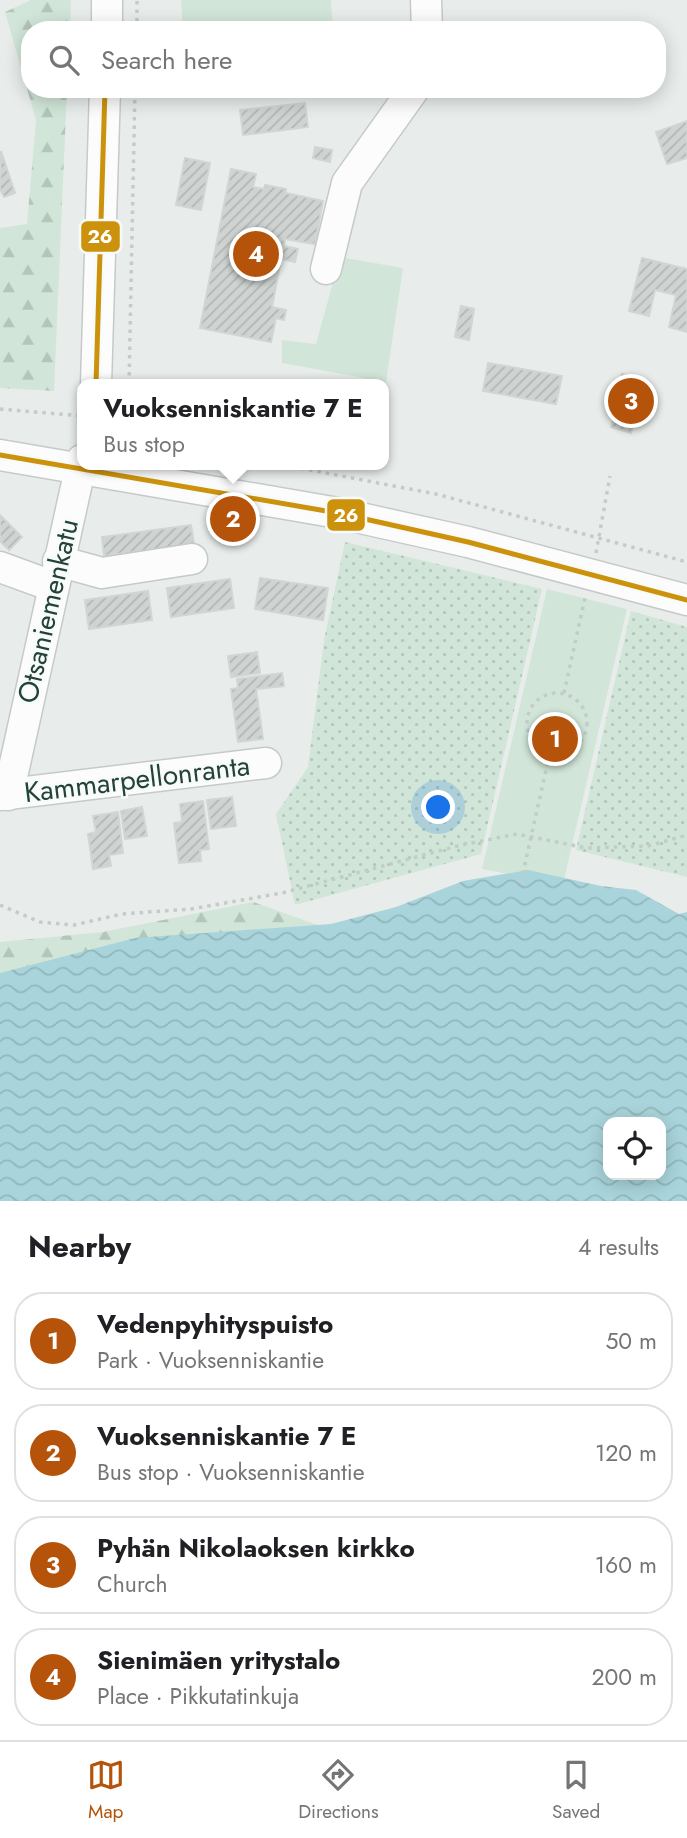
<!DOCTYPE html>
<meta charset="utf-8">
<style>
body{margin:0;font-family:Jost,sans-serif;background:#f2f2f2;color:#202124}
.controls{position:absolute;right:21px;bottom:21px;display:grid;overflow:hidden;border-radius:14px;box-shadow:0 4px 18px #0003}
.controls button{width:63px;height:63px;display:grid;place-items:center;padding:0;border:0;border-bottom:2px solid #e0e0e0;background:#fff;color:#202124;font:35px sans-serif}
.you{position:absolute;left:439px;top:808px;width:24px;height:24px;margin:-18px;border:5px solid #fff;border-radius:50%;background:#1a73e8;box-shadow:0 0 0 10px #1a73e833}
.badge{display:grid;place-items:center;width:46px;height:46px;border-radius:50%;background:#b45309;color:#fff;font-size:23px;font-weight:700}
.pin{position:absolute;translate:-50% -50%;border:4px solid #fff;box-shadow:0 2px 7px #0006}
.popup{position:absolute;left:77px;top:379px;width:312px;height:91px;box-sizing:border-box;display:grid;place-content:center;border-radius:14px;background:#fff;filter:drop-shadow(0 2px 5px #0005);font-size:23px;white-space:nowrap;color:#757577}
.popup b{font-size:26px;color:#202124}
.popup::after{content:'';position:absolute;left:50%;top:100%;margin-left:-14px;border:14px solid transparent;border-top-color:#fff}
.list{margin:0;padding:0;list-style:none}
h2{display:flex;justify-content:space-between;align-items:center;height:91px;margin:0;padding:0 28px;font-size:30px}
h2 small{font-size:23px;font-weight:400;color:#757577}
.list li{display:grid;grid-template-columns:46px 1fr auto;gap:21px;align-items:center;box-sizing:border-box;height:98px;margin:0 14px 14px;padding:0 14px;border:2px solid #e0e0e0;border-radius:28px}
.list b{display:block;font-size:26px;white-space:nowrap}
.list p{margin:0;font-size:23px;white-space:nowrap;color:#757577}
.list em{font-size:23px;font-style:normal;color:#757577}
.icon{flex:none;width:38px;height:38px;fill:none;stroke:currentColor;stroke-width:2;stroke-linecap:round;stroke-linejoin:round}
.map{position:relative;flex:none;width:687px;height:1201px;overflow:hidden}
.search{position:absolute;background:#fff;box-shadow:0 4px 18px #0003;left:21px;right:21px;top:21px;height:77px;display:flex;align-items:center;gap:18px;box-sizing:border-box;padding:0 24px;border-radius:28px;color:#757577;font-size:26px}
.sheet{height:539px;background:#fff}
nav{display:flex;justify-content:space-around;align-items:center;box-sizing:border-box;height:98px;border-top:2px solid #e0e0e0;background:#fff;font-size:19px;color:#757577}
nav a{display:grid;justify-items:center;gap:4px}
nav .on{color:#b45309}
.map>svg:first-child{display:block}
.grass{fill:url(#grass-dots)}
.forest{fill:url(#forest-firs)}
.green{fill:#d1e6d8}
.water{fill:url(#water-waves);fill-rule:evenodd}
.building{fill:url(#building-hatch);stroke:#d1d6d4;stroke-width:2}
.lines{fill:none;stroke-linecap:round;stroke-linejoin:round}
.minor-casing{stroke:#c5cac8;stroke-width:33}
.path{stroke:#c3ccca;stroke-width:3.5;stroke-dasharray:3.5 5;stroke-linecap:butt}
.minor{stroke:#fcfcfc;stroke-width:30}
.bus-1-casing{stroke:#f7fbf9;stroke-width:10}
.bus-1{stroke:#cd920c;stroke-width:5}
.labels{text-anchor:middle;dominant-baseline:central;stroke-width:5;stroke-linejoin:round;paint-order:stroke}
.street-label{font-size:28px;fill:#24423a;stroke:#f7fbf9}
.line-badge{stroke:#f7fbf9;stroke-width:2.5}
.badge-label{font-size:19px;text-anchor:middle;font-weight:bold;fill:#fff}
</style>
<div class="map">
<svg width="687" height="1201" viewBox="0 0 687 1201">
<defs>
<pattern id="grass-dots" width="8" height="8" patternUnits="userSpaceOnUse" patternTransform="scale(1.75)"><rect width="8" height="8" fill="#d1e6d8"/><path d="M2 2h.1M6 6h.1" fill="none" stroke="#b3c6ba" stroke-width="1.8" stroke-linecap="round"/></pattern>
<pattern id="forest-firs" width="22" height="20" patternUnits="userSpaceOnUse" patternTransform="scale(1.75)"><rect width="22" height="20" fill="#d1e6d8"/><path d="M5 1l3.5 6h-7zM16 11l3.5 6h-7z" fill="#b3c6ba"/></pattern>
<pattern id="water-waves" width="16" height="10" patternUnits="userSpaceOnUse" patternTransform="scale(1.75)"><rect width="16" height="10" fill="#a9d4db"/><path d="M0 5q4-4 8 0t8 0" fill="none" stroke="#91b7bd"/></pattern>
<pattern id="building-hatch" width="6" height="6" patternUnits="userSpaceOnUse" patternTransform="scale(1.75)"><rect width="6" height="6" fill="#cfd4d2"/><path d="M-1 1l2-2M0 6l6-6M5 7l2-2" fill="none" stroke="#b2b7b5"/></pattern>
</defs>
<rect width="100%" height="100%" fill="#e8edeb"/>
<g class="grass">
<path d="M345,542l197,47 -61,265 -186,51 -19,-91 32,-47 16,-127z"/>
<path d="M631,611l56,16v250l-111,-27z"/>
</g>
<g class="forest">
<path d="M31,0h40l-1,30h-40v59h37l-13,302 -54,-3v-160l27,-4 9,-104 -31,-108z"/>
<path d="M253,902l90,32 -343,44v-36l103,-10z"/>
</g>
<g class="green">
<path d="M181,0h150l2,30h-150z"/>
<path d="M340,257l63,11 -17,114 -104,-19v-23l34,4z"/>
<path d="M547,589l80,20 -64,275 -81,-15z"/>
</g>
<path class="water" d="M528,870l73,16 35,4 43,24 8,-2v289h-687v-228l135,-35 196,-14 65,-17 67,-26zM608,1122h53v53h-53z"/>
<g class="building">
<path d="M305,103l3,24 -65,8 -3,-25z"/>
<path d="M687,121v37l-20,6 -11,-32z"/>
<path d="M315,147l17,3 -2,12 -17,-4z"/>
<path d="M1,151l14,42 -11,4 -4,-8z"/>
<path d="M185,158l25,5 -9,47 -25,-5z"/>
<path d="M231,169l25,5 -3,13 11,2 1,-4 21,4v4l37,8 -8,43 -30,-5 -1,7 14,3 -3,13 -14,-3 -9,48 14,3 -2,10 -8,-2 -5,24 -71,-14z"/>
<path d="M642,258l45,11v63l-18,-5 7,-32 -21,-5 -6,26 -20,-5z"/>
<path d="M461,306l13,3 -5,31 -14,-3z"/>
<path d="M488,363l74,13 -6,28 -73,-13z"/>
<path d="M622,374l28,9 -3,11 7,2 -4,15 -12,-3 -7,25 -20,-6 5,-18 -8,-3z"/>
<path d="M0,515l22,22 -13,13 -9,-9z"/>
<path d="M191,525l3,19 -90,12 -2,-19z"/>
<path d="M260,578l68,10 -5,32 -68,-11z"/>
<path d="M230,579l4,29 -63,9 -4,-29z"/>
<path d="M148,591l4,29 -63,9 -4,-29z"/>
<path d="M257,652l3,21 -29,4 -3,-21z"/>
<path d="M282,673l2,13 -28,3 7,50 -25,3 -7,-53 7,-1 -1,-9z"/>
<path d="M232,797l4,29 -25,3 -4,-29z"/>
<path d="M203,801l6,48 -9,1 1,11 -22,2 -5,-40 8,-1 -2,-18z"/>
<path d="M142,807l5,29 -22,3 -4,-28z"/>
<path d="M118,812l5,41 -14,2 2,11 -18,3 -5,-35 8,-2 -3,-16z"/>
</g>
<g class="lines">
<defs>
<g id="minor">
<path d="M426,0l1,30"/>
<path d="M107,30v-30"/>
<path d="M326,269l21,-86 67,-94"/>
<path d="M96,384l9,-295"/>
<path d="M0,455l338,58 130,29 219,58"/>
<path d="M58,561l44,12 90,-14"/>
<path d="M0,567l52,19"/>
<path d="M0,795l266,-32"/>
<path d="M8,795l74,-335"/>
</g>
</defs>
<use href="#minor" class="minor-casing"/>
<g class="path">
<path d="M137,30v-30"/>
<path d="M129,384l6,-295"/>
<path d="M0,409l82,7"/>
<path d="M284,465l152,29 251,68"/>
<path d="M596,553l14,-77"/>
<circle cx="557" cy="723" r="30"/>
<path d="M564,693l21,-95"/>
<path d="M521,882l29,-130"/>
<path d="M0,905l40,17 34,3 48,-11 69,-5 91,-16 179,-48 56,-11 69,14 62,-2 39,-11"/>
</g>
<use href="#minor" class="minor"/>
<defs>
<g id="bus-1">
<path d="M96,384l9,-295"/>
<path d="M0,455l338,58 130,29 219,58"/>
</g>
</defs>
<use href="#bus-1" class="bus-1-casing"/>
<use href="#bus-1" class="bus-1"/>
</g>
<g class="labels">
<g class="street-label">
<text transform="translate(48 611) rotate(-77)">Otsaniemenkatu</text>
<text transform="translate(137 779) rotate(-7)">Kammarpellonranta</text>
</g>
</g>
<g class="line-badge">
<rect x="80" y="220" width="41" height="33" rx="7" fill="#cd920c"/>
<rect x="326" y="498" width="40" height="34" rx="7" fill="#cd920c"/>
</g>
<g class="badge-label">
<text x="100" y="243">26</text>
<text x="346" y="522">26</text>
</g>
</svg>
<div class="controls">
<button><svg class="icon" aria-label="locate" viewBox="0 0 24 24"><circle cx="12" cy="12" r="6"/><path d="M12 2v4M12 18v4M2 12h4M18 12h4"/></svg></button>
</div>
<div class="you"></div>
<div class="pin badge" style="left:555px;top:739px">1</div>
<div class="pin badge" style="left:233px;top:519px">2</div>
<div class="popup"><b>Vuoksenniskantie 7 E</b>Bus stop</div>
<div class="pin badge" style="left:631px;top:401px">3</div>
<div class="pin badge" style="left:256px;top:254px">4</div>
<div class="search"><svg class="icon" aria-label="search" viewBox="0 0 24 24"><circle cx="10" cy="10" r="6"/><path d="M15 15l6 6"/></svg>Search here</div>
</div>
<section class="sheet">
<h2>Nearby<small>4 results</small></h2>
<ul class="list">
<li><span class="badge">1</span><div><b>Vedenpyhityspuisto</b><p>Park · Vuoksenniskantie</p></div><em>50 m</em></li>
<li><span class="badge">2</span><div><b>Vuoksenniskantie 7 E</b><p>Bus stop · Vuoksenniskantie</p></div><em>120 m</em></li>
<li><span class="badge">3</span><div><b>Pyhän Nikolaoksen kirkko</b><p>Church</p></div><em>160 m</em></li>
<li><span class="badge">4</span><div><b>Sienimäen yritystalo</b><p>Place · Pikkutatinkuja</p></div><em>200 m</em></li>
</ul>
</section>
<nav>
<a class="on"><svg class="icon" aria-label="map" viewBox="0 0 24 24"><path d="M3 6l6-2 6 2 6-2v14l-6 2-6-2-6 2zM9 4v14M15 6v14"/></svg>Map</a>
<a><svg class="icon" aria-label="directions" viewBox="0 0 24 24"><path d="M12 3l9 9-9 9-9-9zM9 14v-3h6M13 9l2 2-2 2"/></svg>Directions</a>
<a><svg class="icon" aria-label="saved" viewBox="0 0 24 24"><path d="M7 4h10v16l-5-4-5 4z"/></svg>Saved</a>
</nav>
